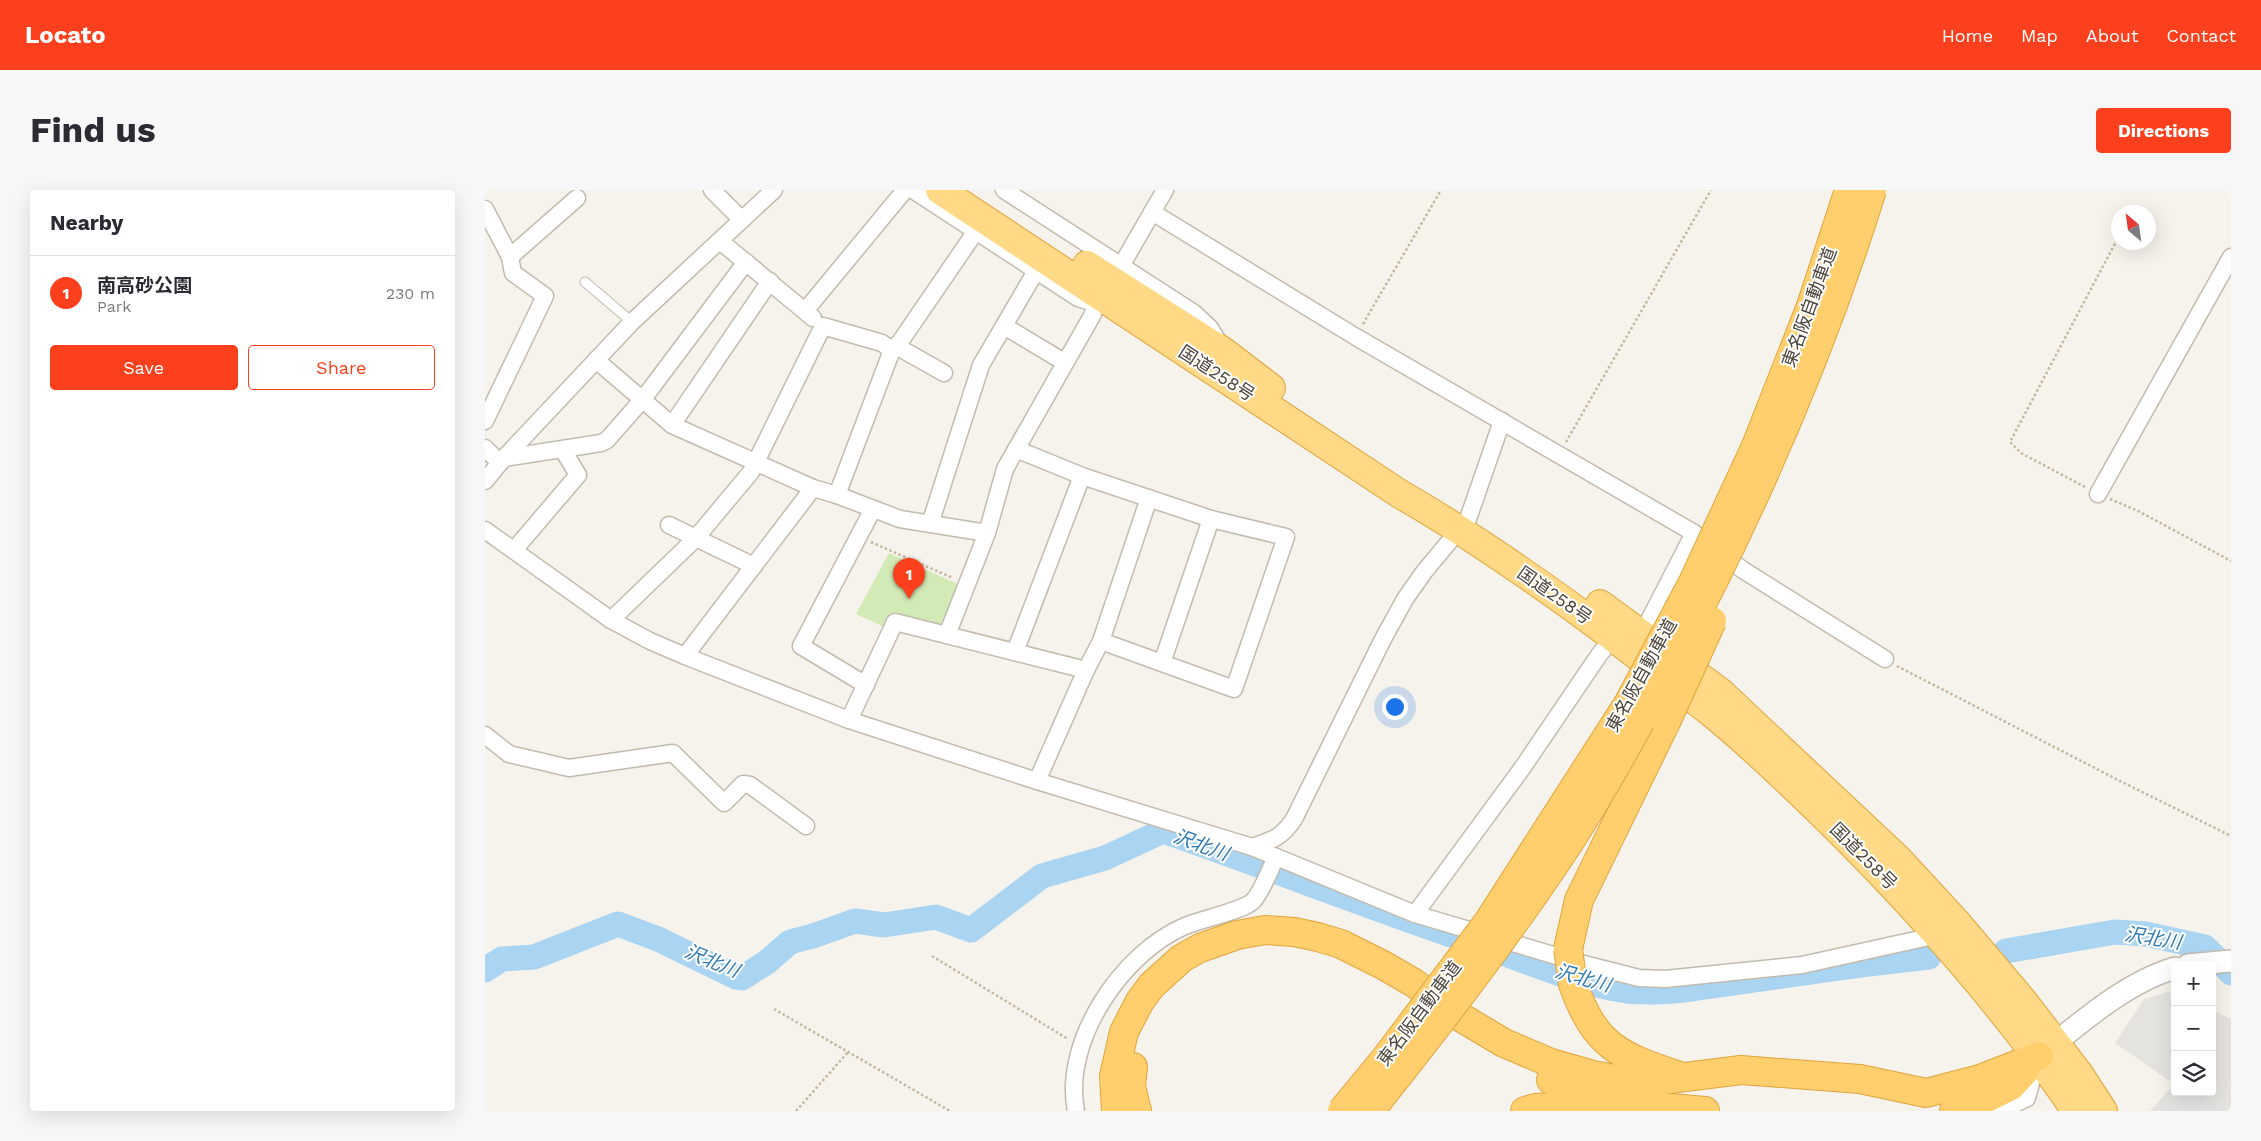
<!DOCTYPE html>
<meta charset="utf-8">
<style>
body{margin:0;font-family:"Work Sans","Noto Sans JP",sans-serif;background:#f7f7f7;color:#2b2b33}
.controls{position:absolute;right:15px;bottom:15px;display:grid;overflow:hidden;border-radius:5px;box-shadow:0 5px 20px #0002}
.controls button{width:45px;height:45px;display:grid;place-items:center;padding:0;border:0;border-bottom:1px solid #e1e1e2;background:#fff;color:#2b2b33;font:25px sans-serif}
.compass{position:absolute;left:1626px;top:15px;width:45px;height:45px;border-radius:50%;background:#fff;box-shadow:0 5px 20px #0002;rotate:331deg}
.you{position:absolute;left:909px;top:516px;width:18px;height:18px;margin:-12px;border:4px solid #fff;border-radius:50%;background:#1a73e8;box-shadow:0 0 0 8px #1a73e833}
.badge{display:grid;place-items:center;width:32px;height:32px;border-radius:50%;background:#fc3f1d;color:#fff;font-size:16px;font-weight:700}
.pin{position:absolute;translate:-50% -41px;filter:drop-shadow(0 1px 2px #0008)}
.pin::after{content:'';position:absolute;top:26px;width:18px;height:15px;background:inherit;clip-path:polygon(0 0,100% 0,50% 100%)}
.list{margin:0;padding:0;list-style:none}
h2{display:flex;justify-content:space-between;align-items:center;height:65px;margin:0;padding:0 20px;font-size:21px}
h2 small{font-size:16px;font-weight:400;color:#7c7c81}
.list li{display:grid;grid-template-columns:32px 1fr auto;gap:15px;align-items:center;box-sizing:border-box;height:75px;padding:0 20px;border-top:1px solid #e1e1e2}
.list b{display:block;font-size:19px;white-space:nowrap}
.list p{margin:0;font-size:16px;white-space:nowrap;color:#7c7c81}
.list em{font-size:16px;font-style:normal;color:#7c7c81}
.actions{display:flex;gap:10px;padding:15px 20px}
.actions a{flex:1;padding:11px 0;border:1px solid #fc3f1d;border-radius:5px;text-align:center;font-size:18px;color:#fc3f1d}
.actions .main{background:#fc3f1d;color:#fff}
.icon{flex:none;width:28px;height:28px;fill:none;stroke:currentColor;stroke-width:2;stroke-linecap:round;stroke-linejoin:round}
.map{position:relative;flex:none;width:1746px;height:921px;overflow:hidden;border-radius:5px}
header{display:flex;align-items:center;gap:30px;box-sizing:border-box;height:70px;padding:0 25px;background:#fc3f1d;color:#fff}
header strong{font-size:24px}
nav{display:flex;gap:28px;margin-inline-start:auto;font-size:18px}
.intro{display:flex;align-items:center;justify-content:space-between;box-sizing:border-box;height:120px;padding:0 30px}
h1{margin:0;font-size:35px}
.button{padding:12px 22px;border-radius:5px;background:#fc3f1d;color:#fff;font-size:18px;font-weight:700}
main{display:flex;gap:30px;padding:0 30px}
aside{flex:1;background:#fff;border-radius:5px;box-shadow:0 5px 20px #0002}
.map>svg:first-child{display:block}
.green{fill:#d2eab5}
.parking{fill:#e5e3e0}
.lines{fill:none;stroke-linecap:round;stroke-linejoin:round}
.river{stroke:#a9d4f2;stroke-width:25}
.service-casing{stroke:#c2bbae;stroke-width:11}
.minor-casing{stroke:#c2bbae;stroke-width:19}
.tertiary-casing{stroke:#c2bbae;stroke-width:24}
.trunk-casing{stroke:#e0a43c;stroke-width:30}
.motorway-casing{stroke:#e0a43c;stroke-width:30}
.path{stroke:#c4b79f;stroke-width:2.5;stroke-dasharray:2.5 2.5;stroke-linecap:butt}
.service{stroke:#fff;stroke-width:9}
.minor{stroke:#fff;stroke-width:16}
.tertiary{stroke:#fff;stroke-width:21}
.trunk{stroke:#ffd985;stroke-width:28}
.motorway{stroke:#ffcf6e;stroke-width:28}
.motorway-bridge-casing{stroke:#e0a43c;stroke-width:30;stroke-linecap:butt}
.motorway-bridge{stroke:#ffcf6e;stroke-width:28}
.labels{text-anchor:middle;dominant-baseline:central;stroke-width:4;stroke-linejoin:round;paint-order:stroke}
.street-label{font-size:18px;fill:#4b4439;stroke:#fff}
.water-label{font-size:19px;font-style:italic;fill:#2e7ab2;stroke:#fff}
</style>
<header>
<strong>Locato</strong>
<nav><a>Home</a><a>Map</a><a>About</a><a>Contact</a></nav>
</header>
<div class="intro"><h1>Find us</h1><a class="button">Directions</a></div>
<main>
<aside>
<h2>Nearby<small></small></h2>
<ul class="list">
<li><span class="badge">1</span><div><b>南高砂公園</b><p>Park</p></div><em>230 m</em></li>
</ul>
<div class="actions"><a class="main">Save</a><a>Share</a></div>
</aside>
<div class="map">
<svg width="1746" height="921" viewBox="0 0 1746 921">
<rect width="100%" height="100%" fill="#f6f3ec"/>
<path class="green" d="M404,363l71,32 -13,34 -10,7 -46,-12 -7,13 -28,-13z"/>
<path class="parking" d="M1685,801l5,2v99h37v-82l19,9v92h-81l24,-27 -59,-41 29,-44z"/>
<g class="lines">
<g class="river">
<path d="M1521,761l109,-19 30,2 60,13 26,26"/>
<path d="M0,780l17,-11 32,-2 84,-33 40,15 78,38 6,1 25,-16 23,-20 23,-6 42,-15 29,4 52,-8 35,13 71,-54 63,-18 58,-27c107,37 212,79 320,115 46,16 95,38 144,45 19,2 37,1 56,-1l177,-25 69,-8"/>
</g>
<defs>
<path id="service" d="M100,92l47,40"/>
<g id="minor">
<path d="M227,0l30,30"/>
<path d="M428,0l165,108 19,6"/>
<path d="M519,0l190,123 16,15 9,15"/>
<path d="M0,19l25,48 3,16 32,23 -60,125"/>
<path d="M667,22l204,125 338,196 49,37 142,89"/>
<path d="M235,51l93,77"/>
<path d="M25,67l67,-59"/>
<path d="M636,76l44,-76"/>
<path d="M320,121l100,-121"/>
<path d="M519,136l60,36"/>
<path d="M411,156l48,27"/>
<path d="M407,160l8,-8 76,-111"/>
<path d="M111,170l76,65 141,63 24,7 63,24 87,14"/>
<path d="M187,235l98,-144"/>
<path d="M0,258l15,15"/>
<path d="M531,259l66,27 129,43 75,18 -52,152 -133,-48"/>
<path d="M19,268l97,-15 6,-3 36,-41 103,-137"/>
<path d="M0,291l19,-23 128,-136 142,-132"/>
<path d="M1613,304l133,-237"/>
<path d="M445,334l51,-159 55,-94"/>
<path d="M184,335l85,41"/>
<path d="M0,340l126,90 39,21 35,15 164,64 188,61 215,66 163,67 165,49 59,15 26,1 137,-14 136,-30"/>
<path d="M29,360l64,-75 -15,-25"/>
<path d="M126,430l84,-81 56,-67 72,-146 59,17 10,7 -55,145"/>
<path d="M1157,444l52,-101"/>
<path d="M462,445l40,-102 18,-64 88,-155 2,-11"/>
<path d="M530,462l67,-176"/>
<path d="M200,466l128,-168"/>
<path d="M677,473l49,-144"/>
<path d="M381,495l-65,-39 72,-137"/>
<path d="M364,530l46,-98 191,48"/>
<path d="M0,545l24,19 60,14 104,-15 51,50 19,-19 7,1 56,41"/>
<path d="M552,591l49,-111 15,-29 48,-143"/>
<path d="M767,657c21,-7 29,-9 42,-28l88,-178 23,-42 19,-27 44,-53 34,-98"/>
<path d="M930,724l108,-147 76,-112 14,-18"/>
<path d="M591,921c-14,-70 46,-158 109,-185 16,-7 58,-15 68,-25 9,-9 17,-32 23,-44"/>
<path d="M1515,921l27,-13 9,-33"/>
</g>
<g id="tertiary">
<path d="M1703,775l43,-4"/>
<path d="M1558,863c38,-31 84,-71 132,-85"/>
</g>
<g id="trunk">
<path d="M455,0l460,304c80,46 156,100 230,156 28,22 57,43 84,65 37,30 72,64 106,97 94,92 182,191 256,299"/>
<path d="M602,75l137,87 47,36"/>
<path d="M1115,414l119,87 179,168 59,64 66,78 56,73 24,37"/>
</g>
<g id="motorway">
<path d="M1083,759l11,-49 87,-178"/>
<path d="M1088,794c22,62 46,72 104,91"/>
<path d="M648,877l-2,20 6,24"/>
<path d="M1066,890l60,23 94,8"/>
<path d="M631,921l-2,-35 10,-44 16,-31 12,-16 30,-27 18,-10 37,-13 28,-5 29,2 24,5 23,7 42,21 31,18 48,35 42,25 47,20 42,12 45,8 103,-13 119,9 66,14 54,-14 59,-23"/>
<path d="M1040,921l10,-3 70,-4"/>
<path d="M1469,921l17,-5 40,-20 13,-14"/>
</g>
</defs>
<use href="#service" class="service-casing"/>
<use href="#minor" class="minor-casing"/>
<use href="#tertiary" class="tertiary-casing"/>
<use href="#trunk" class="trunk-casing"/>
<use href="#motorway" class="motorway-casing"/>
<g class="path">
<path d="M1646,22l1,-2"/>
<path d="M878,134l78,-134"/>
<path d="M1081,252l145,-252"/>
<path d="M1600,297l-64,-34 -11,-11 109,-206"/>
<path d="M1625,309l30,13 91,49"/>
<path d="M386,352l82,36"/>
<path d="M1412,476l227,117 107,53"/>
<path d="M447,766l136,83"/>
<path d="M289,819l176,102"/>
<path d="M311,921l53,-60"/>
</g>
<use href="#service" class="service"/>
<use href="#minor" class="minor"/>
<use href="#tertiary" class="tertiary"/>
<use href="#trunk" class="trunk"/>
<use href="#motorway" class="motorway"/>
<defs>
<g id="motorway-bridge">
<path d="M1181,532l46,-101"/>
<path d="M1083,759l5,35"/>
<path d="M857,921l43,-52 103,-137 140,-218 65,-122 63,-136 55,-140 38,-116"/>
<path d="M885,921c70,-88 140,-178 202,-273 38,-59 72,-122 104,-184 79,-149 146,-303 196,-464"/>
</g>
</defs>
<use href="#motorway-bridge" class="motorway-bridge-casing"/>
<use href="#motorway-bridge" class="motorway-bridge"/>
</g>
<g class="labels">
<g class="street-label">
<text transform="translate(1324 117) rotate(-70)">東名阪自動車道</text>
<text transform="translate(732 183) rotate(33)">国道258号</text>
<text transform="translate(1070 405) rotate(35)">国道258号</text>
<text transform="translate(1156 485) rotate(-61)">東名阪自動車道</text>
<text transform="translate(1379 666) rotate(45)">国道258号</text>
<text transform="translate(934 823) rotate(-53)">東名阪自動車道</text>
</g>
<g class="water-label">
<text transform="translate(716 655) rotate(20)">沢北川</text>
<text transform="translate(1668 748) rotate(9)">沢北川</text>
<text transform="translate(227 771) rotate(22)">沢北川</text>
<text transform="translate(1098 788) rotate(16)">沢北川</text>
</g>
</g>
</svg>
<div class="controls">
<button>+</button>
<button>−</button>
<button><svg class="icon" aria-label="layers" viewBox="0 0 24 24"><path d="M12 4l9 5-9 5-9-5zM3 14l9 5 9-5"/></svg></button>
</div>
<svg class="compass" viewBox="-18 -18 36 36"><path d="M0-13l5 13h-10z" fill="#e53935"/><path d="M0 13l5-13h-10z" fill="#7c7c81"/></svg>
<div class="you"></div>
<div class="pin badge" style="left:424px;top:409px">1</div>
</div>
</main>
